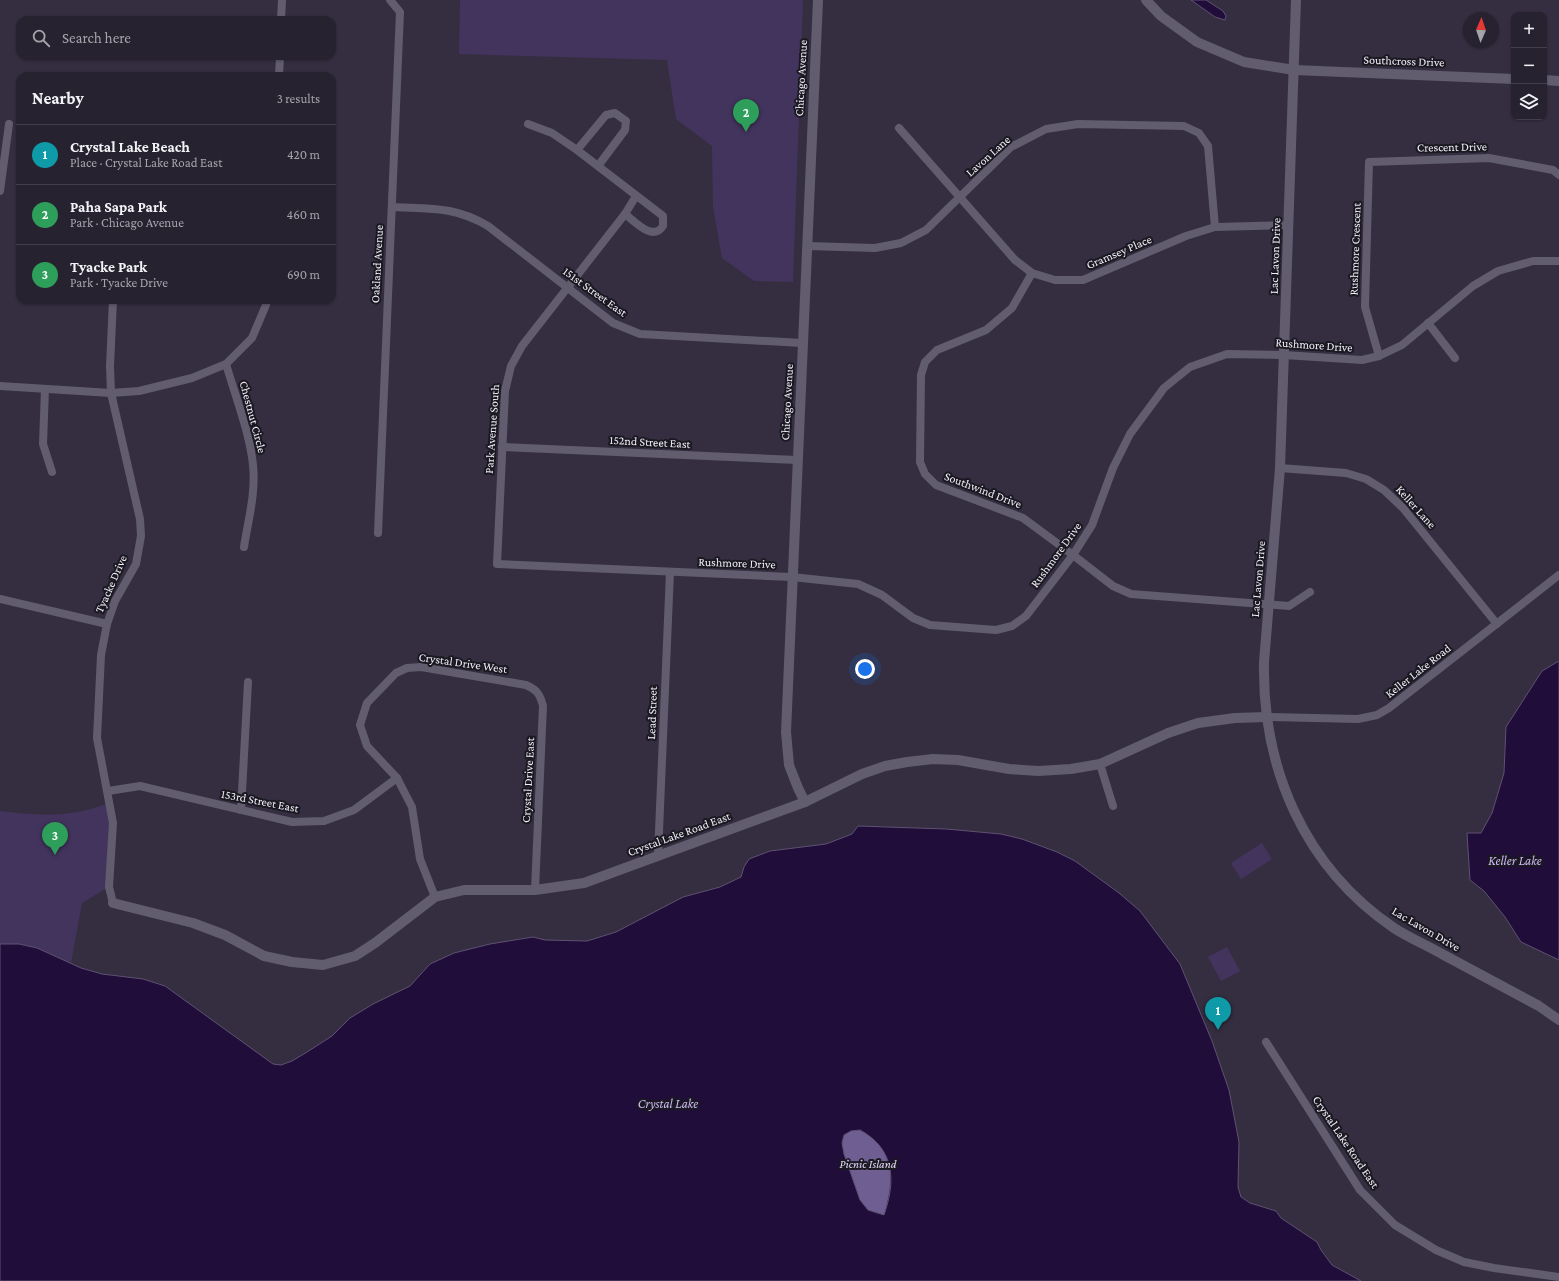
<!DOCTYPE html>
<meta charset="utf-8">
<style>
body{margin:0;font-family:"Crimson Pro",serif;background:#2f2a38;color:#f1f3f6}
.controls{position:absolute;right:12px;top:12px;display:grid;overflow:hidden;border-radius:8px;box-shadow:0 1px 3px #0004}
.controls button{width:36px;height:36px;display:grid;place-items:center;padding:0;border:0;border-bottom:1px solid #433f4c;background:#272230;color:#f1f3f6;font:20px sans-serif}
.compass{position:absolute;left:1463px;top:12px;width:36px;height:36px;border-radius:50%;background:#272230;box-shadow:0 1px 3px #0004;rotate:2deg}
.you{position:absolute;left:865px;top:669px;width:14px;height:14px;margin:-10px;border:3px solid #fff;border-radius:50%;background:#1a73e8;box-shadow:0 0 0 6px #1a73e833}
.badge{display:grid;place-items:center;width:26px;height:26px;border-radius:50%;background:#1a73e8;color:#fff;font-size:13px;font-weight:700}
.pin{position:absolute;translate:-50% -33px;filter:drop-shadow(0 1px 2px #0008)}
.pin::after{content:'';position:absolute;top:21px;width:14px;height:12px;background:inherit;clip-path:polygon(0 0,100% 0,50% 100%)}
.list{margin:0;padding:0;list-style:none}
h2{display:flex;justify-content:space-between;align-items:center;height:52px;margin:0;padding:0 16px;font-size:17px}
h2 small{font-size:13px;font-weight:400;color:#a4a4ab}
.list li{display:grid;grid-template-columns:26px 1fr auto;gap:12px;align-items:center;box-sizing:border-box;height:60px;padding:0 16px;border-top:1px solid #433f4c}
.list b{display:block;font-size:15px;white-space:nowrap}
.list p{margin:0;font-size:13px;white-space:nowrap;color:#a4a4ab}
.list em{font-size:13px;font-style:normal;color:#a4a4ab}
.icon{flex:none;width:22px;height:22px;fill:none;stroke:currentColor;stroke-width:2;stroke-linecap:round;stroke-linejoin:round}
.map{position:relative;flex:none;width:1559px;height:1281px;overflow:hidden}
.search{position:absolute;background:#272230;box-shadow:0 1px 3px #0004;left:16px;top:16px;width:320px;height:44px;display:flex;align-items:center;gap:10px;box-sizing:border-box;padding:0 14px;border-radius:12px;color:#a4a4ab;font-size:15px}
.panel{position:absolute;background:#272230;box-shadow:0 1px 3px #0004;left:16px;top:72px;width:320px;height:232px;border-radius:12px}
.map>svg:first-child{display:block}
.green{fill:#43345e}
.forest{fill:#6f5e91}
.water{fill:#200d39;stroke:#5f5173;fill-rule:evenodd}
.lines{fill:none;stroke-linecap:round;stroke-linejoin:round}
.minor{stroke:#625c6f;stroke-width:8}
.tertiary{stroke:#625c6f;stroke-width:10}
.labels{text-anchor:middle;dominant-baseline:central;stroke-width:4;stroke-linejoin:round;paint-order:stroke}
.street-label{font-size:12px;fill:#f2effa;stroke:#1a1820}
.park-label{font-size:12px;font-style:italic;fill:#e3d9f9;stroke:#1a1820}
.water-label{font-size:13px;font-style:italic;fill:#ccb8f6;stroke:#1a1820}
</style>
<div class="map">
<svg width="1559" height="1281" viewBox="0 0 1559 1281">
<rect width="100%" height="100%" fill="#342e40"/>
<g class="green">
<path d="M460,0h343l-10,282 -39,-1 -32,-23 -9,-51 -1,-61 -36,-27 -9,-59 -208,-6z"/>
<path d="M110,803l-1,84 -27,16 -11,60 -34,-15 -18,-4h-19v-133c20,2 42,5 62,3 16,-1 33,-6 48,-11z"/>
<path d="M1262,843l10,16 -31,20 -10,-16z"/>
<path d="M1227,947l13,24 -19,10 -13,-24z"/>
</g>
<path class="forest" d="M860,1130c36,19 34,50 24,85l-16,-5 -8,-10 -16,-46 -2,-11 2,-8 7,-4z"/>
<g class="water">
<path d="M1191,0h15l17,11 3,5 -1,4 -10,-3z"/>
<path d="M1559,661v299l-38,-18 -16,-25 -21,-26 -14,-11 -3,-47h14l11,-20 12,-40 2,-46 36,-56z"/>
<path d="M858,826l88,3 55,5 21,5 35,13 18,9 44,32 21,18 40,53 32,77 17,49 10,52 -1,45 3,10 9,6 26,8 5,7 36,24 4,8 11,15 29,16h-1361v-337h19l18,4 44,20 21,6 41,5 22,7 108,78 8,1 11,-4 15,-9 25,-16 18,-18 23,-14 37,-18 20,-22 24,-11 36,-9 43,-7 12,3 42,1 29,-9 67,-35 37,-10 21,-10 3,-10 5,-8 21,-8 56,-7 26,-10zM860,1130c35,19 36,51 24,85l-16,-5 -8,-10 -16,-46 -2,-11 2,-8 7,-4z"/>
</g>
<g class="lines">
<g class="minor">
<path d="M281,20l1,-20"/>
<path d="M279,76l1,-20"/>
<path d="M528,124l24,9 25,17 86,66v10c-10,16 -29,-5 -38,-12"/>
<path d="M899,128l116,132 17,13 23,7h28l103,-44 29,-9 71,-2 3,-3"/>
<path d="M577,150l29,-35 9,-2 11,8 -1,9 -27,36"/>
<path d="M0,191l9,-67"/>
<path d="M636,196l-11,18 -103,132 -11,20 -6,25 -8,173 295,13 66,7 24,11 31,23 17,7 66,5 16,-4 14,-10 47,-61 19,-30 21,-57 17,-34 34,-46 26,-21 37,-13 57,1 78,5 17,-4 23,-11 71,-59 25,-15 35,-10h26"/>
<path d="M392,207c37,2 63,-1 96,19l125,97 27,11 162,9"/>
<path d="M807,246l68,2 26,-5 25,-13 85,-83 35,-18 32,-5 106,2 15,7 9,13 7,81"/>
<path d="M1032,273l-20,35 -26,22 -49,20 -12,12 -4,13 -1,87 5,12 11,11 87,33 50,37 40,31 18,8 158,12 21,-14"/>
<path d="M113,300l-3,66 1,27 29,126 1,17 -5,28 -21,37 -8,23 -6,31 -4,83 16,85 -4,64 4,16"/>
<path d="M1428,323l27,35"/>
<path d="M1379,356l-14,-49 4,-145 120,-4 64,12 6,5"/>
<path d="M226,364c9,31 24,70 27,101 3,28 -5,56 -9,82"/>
<path d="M0,386l111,7 28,-2 53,-13 34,-14 26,-26 14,-33v-5"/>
<path d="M45,389l-2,55 9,28"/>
<path d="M502,447l295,13"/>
<path d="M1280,468l66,5 20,6 18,11 19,18 94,116"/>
<path d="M378,533l22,-521 -10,-12"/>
<path d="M0,599l107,25"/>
<path d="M1266,717l92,2 19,-4 12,-7 170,-133"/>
<path d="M1100,764l13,42"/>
<path d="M108,791l32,-5 152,36 32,-1 30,-11 43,-32"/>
<path d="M241,810l7,-128"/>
<path d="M658,855l12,-283"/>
<path d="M435,897l-15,-38 -8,-52 -15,-29 -30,-32 -7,-21 7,-22 29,-30 11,-5 14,-1 105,18c11,5 14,9 17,21l-8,184"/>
<path d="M1266,1042l94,148 35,35 41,25 28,12 30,6 65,9"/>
</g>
<g class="tertiary">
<path d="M1146,0l15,16 36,26 47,20 50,8 220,9"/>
<path d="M1296,0l-16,468 -16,194c-2,106 40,205 130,266 15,10 33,17 48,26 32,17 65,35 97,52l20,14"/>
<path d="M1544,80l15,1"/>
<path d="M805,802l-7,-14 -9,-23 -3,-33 32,-732"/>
<path d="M113,903l80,20 32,12 39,21 28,6 31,3 32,-9 20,-13 60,-46 29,-7h71l49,-7 221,-81 57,-28 23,-8 22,-4 26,-3 25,1 51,9 29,2 33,-2 29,-5 68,-31 30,-10 37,-5 31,-1"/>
</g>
</g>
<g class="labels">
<g class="street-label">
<text transform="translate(1404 61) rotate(2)">Southcross Drive</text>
<text transform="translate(801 78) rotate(-87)">Chicago Avenue</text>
<text transform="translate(1452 147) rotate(-1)">Crescent Drive</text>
<text transform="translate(988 156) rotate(-42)">Lavon Lane</text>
<text transform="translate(1355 249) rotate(-88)">Rushmore Crescent</text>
<text transform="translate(1119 252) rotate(-23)">Gramsey Place</text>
<text transform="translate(1275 256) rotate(-88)">Lac Lavon Drive</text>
<text transform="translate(377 264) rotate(-87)">Oakland Avenue</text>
<text transform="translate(595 292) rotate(36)">151st Street East</text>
<text transform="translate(1314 345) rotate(4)">Rushmore Drive</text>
<text transform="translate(787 402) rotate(-87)">Chicago Avenue</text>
<text transform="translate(253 417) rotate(75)">Chestnut Circle</text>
<text transform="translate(492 429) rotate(-86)">Park Avenue South</text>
<text transform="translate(650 442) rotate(3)">152nd Street East</text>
<text transform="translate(983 490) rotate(21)">Southwind Drive</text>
<text transform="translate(1416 507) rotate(48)">Keller Lane</text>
<text transform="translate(1056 555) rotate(-54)">Rushmore Drive</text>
<text transform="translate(737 563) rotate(2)">Rushmore Drive</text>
<text transform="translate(1258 579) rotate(-85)">Lac Lavon Drive</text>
<text transform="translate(111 584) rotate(-66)">Tyacke Drive</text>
<text transform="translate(463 663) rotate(8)">Crystal Drive West</text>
<text transform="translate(1418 671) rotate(-38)">Keller Lake Road</text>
<text transform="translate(652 713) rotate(-88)">Lead Street</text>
<text transform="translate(528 780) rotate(-87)">Crystal Drive East</text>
<text transform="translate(260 801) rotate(11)">153rd Street East</text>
<text transform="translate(679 834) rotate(-20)">Crystal Lake Road East</text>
<text transform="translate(1426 929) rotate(30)">Lac Lavon Drive</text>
<text transform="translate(1346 1142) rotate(56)">Crystal Lake Road East</text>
</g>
<g class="park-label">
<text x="868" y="1164">Picnic Island</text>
</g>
<g class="water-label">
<text x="1515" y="860">Keller Lake</text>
<text x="668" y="1103">Crystal Lake</text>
</g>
</g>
</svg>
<div class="controls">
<button>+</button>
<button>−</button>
<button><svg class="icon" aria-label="layers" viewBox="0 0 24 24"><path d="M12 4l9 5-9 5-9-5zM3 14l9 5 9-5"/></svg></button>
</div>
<svg class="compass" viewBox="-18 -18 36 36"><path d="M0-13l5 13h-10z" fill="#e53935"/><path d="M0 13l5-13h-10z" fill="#a4a4ab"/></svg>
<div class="you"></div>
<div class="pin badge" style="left:1218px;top:1030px;background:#0f9aa8">1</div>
<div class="pin badge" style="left:746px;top:132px;background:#2e9e5b">2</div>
<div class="pin badge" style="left:55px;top:855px;background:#2e9e5b">3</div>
<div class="search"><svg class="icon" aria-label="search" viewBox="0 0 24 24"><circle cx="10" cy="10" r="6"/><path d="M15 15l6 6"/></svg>Search here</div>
<section class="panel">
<h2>Nearby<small>3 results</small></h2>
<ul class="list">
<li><span class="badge" style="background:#0f9aa8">1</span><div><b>Crystal Lake Beach</b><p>Place · Crystal Lake Road East</p></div><em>420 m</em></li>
<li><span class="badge" style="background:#2e9e5b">2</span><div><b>Paha Sapa Park</b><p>Park · Chicago Avenue</p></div><em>460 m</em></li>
<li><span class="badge" style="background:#2e9e5b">3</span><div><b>Tyacke Park</b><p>Park · Tyacke Drive</p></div><em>690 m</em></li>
</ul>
</section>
</div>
